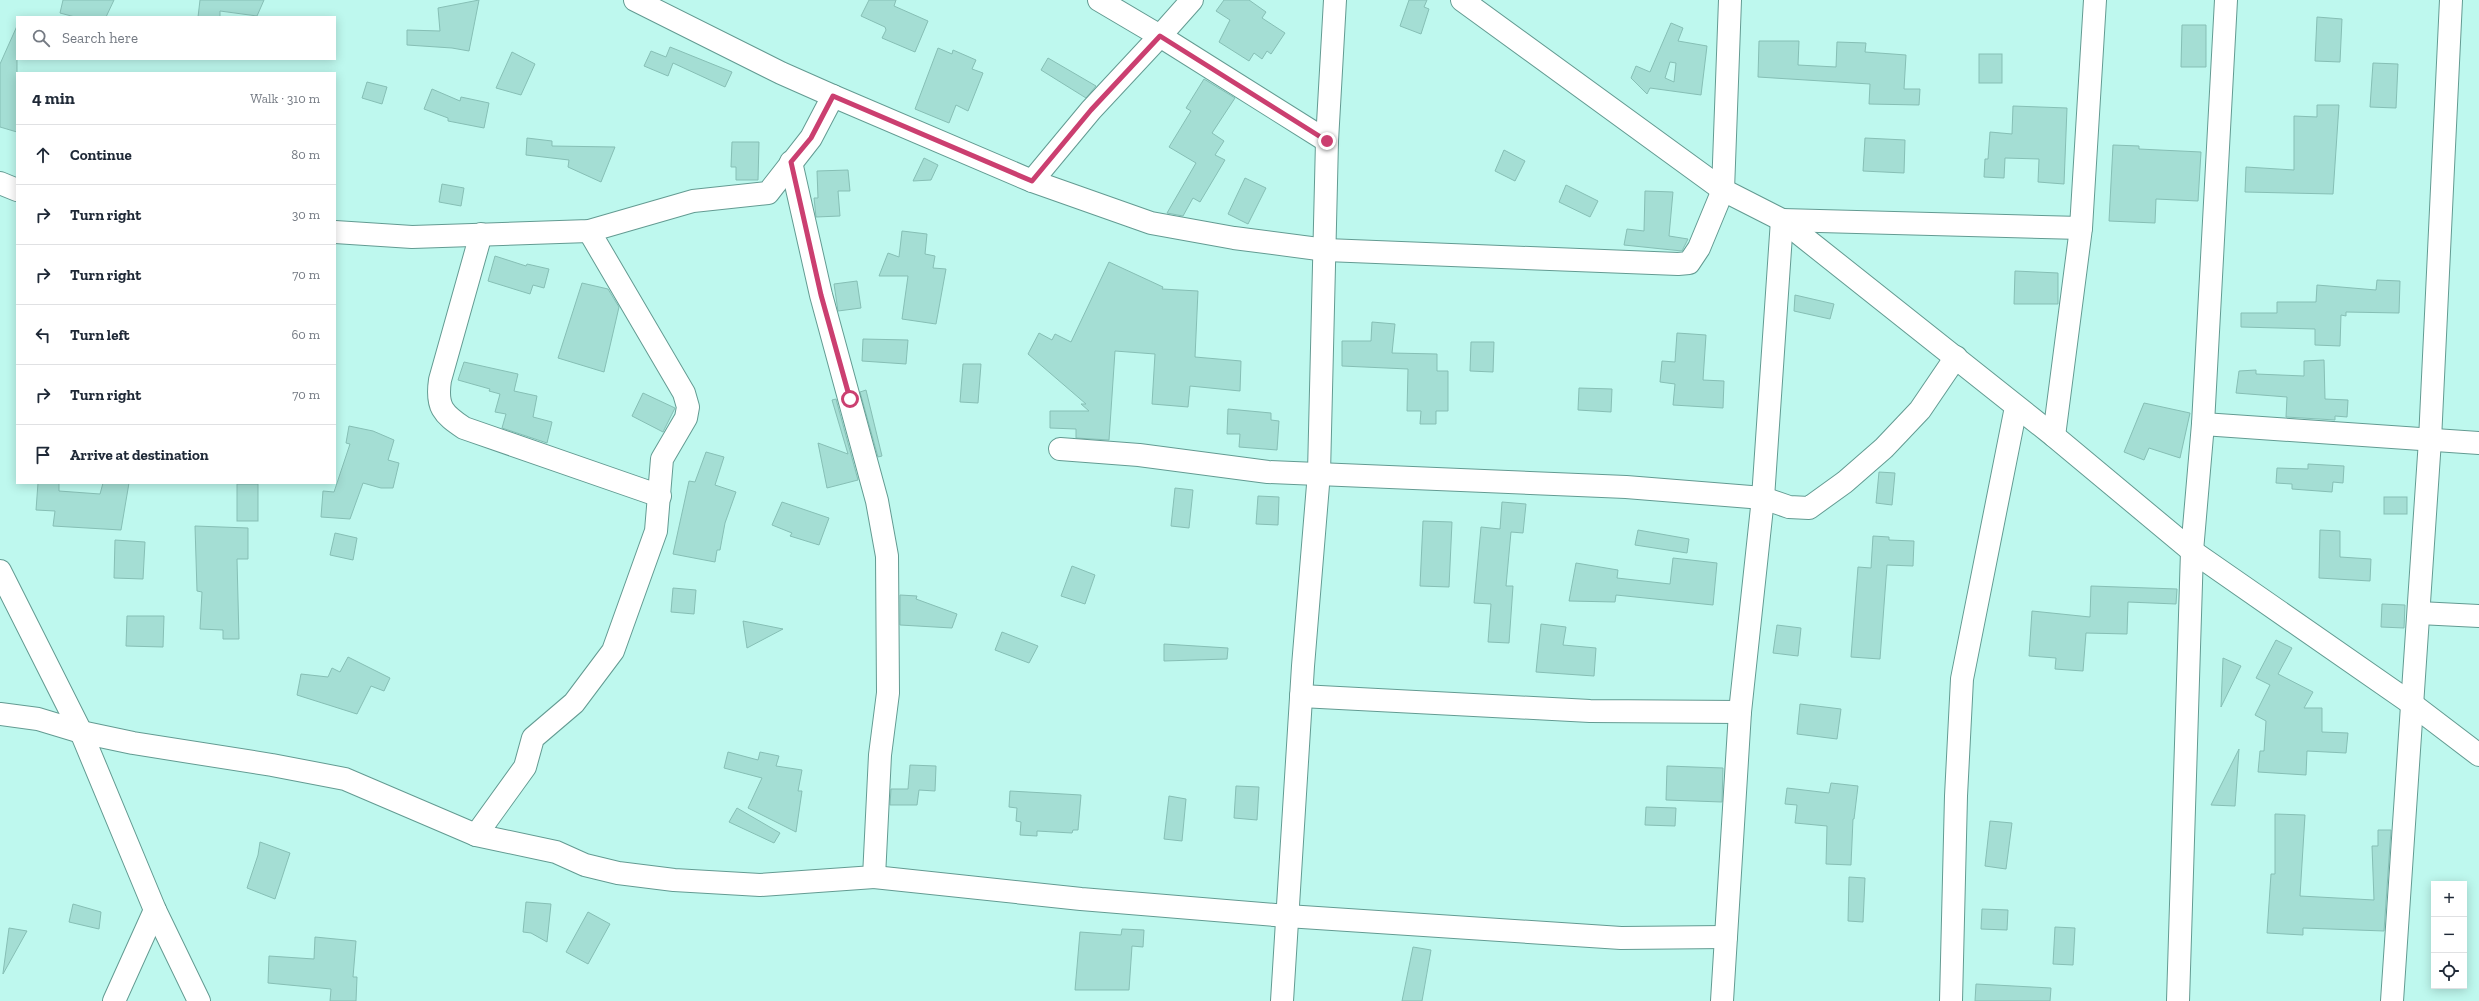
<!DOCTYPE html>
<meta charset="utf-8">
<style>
body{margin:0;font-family:"Zilla Slab",serif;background:#f2f2f3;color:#1f2937}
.controls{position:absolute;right:12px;bottom:12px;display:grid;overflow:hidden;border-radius:0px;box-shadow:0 2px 10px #0003}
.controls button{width:36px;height:36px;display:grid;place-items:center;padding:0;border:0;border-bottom:1px solid #e0e1e3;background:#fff;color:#1f2937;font:20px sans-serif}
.stop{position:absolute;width:12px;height:12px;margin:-9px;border:3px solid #cb3f70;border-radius:50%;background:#fff}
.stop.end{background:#cb3f70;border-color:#fff;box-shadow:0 1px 4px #0008}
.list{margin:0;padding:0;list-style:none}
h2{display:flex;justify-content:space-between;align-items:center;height:52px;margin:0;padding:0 16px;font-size:17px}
h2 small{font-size:13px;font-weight:400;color:#747a83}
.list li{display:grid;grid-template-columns:26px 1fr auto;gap:12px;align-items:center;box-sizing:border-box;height:60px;padding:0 16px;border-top:1px solid #e0e1e3}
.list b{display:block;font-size:15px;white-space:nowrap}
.list em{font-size:13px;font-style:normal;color:#747a83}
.icon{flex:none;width:22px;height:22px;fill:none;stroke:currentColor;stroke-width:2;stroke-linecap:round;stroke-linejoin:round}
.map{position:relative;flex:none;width:2479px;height:1001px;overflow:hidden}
.search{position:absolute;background:#fff;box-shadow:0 2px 10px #0003;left:16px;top:16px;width:320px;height:44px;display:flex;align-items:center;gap:10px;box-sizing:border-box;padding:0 14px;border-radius:0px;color:#747a83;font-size:15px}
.panel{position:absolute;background:#fff;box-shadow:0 2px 10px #0003;left:16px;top:72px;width:320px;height:412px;border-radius:0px}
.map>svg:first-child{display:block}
.building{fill:#a4ded4;stroke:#86bfb5;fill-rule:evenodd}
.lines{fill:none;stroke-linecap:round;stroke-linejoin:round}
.minor-casing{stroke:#639b92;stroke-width:24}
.minor{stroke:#fff;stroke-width:22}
.route{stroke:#cb3f70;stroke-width:5}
</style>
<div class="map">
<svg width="2479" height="1001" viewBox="0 0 2479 1001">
<rect width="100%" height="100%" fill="#bef8ee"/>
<g class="building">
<path d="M63,0h51l-8,17h-31l-15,-4z"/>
<path d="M200,0h64l-7,16 -37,-5v6h-22z"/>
<path d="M479,0l-10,51 -17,-3 -45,-3v-15l33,1 -2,-23z"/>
<path d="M869,0h27l-2,6 34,15 -13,31 -33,-14 4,-8 -1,-3 -24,-11z"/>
<path d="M1224,0h25l17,12 -4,6 23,15 -14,21 -4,-3 -5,8 -8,-6 -5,8 -30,-19 11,-22 -14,-9z"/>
<path d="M1409,0h18l-3,7 5,2 -8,25 -21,-8z"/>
<path d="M2317,17l25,2 -2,43 -25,-1z"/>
<path d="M1671,23l12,5 -5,13 29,5 -6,49 -51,-7 -3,6 -16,-16 5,-12 14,6zM1670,62l6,1 -2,19 -9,-4z"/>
<path d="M2182,25h24v42h-25z"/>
<path d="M17,26v106l-17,-5v-63z"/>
<path d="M1759,41h40l-1,24 38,2 1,-25 29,1 -1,9 41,3 -2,34h16l-1,16 -50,-1 1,-20 -112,-7z"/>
<path d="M670,47l62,25 -7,15 -52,-24 -5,13 -24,-10 7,-15 15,6z"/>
<path d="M938,48l14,6 1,-4 23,10 -4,9 11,4 -15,38 -12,-6 -7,18 -34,-14z"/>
<path d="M512,52l23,12 -14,31 -25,-7z"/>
<rect x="1979" y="54" width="23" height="29"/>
<path d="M1048,58l48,28 -10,12 -45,-28z"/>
<path d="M2373,63l25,1 -2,44 -26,-1z"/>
<path d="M1204,79l31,19 -23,35 12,8 -9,14 10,5 -25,42 -7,-4 -10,18 -16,-3 29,-50 -27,-16 22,-36 -5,-3z"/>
<path d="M367,82l20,5 -5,17 -20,-6z"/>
<path d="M432,89l28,12 1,-4 28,6 -5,25 -36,-7v-3l-24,-9z"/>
<path d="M2317,105h22l-6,89 -88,-2 1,-25 48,3v-54l23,1z"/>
<path d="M2013,106l54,2 -3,76 -26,-2 1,-23 -34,-1 -1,20 -20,-1 1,-18h3l2,-27 22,2z"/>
<path d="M527,138l25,3v5l63,1 -14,35 -33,-15 1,-7 -43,-5z"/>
<path d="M1865,138l40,2 -1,33 -41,-2z"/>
<path d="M732,142h27l-1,38h-22v-13h-5z"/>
<path d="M2113,145l26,1v3l62,3 -3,49 -42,-2 -1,24 -46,-2z"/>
<path d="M1504,150l21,11 -10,20 -20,-10z"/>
<path d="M924,158l14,7 -7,15 -18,1z"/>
<path d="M848,170l2,21h-12l2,25 -24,1 -2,-19h4l-1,-27z"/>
<path d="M1245,178l21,10 -18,36 -20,-10z"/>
<path d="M442,184l22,4 -3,18 -22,-4z"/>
<path d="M1566,185l32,16 -8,16 -31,-15z"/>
<path d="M1645,191l28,1 -4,44 19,3 -6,12 -58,-6 3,-16 17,2z"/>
<path d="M902,231l25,3 -2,20 10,2 -2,12 13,1 -10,55 -34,-5 6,-43h-29l9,-23 11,4z"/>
<path d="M495,256l31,10 1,-2 22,5 -5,19 -11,-3 -3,9 -42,-13z"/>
<path d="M1109,262l54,25 -1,2 36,2 -3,66 46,4 -1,30 -50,-5 -2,21 -36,-3 3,-50 -40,-3 -6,89 -33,-2v-9l-26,-1v-17h39l-8,-7h5l-58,-50 11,-21 13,7 3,-6 16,8z"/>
<path d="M2015,271l43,2v31h-44z"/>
<path d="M2377,280l23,1 -1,32 -53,-1v4l-5,-1 -1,31 -25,-1v-16l-74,-2v-14h36v-11h39l1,-17 59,5z"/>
<path d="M857,281l4,27 -23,3 -4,-27z"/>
<path d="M582,283l26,6 11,18 -15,65 -46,-14z"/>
<path d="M1795,295l39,9 -4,15 -36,-8z"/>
<path d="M1372,322l23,2 -3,29 45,1v17h11v40h-12v13h-16l1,-13h-14l1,-42 -66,-3v-25h29z"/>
<path d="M1677,333l29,2 -3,45 21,1 -1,27 -50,-3 2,-21 -15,-2 2,-21 13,1z"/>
<path d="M863,339l45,1 -2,24 -44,-3z"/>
<path d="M1471,342h23l-1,30 -23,-1z"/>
<path d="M2324,360l1,39 23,1 -1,17 -12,-1v4l-49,-3 1,-20 -51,-4 3,-22 17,-1v4l48,2v-15z"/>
<path d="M464,362l54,12 -4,17 23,5 -4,21 19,5 -5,21 -45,-15 4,-14 -11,-2 5,-18 -11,-3 1,-2 -32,-9z"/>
<path d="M963,364h18l-3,39 -18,-1z"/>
<path d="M1579,388l33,1 -1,23 -33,-2z"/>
<path d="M866,390l16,66 -4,1 -18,-65z"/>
<path d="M643,393l32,15 -12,24 -31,-16z"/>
<path d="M836,399l22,81 -31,8 -9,-45 30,11 -16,-54z"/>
<path d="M2144,403l46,10 -10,45 -31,-10 -5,12 -20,-8z"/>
<path d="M1228,409l43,4v7l8,1 -2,29 -38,-3 1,-13h-13z"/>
<path d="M349,426l24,5 21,9 -6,20 11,3 -6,25h-12l-18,-5 -13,36 -29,-2 2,-26 11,1 16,-48 -4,-1z"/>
<path d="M706,452l18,5 -9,28 21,7 -11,31 -5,27h-3l-2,12 -42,-8 16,-73 6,1z"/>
<path d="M2308,464l36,2 -1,17 -10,-1 -1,10 -40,-3v-5l-16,-1 1,-15 31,1z"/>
<path d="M1879,472l16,1 -3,32 -16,-2z"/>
<path d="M38,483h21v8l41,3 3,-11h26l-8,47 -68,-4 2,-15 -19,-1z"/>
<rect x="237" y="484" width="21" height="37"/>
<path d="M1175,488l18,2 -4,38 -18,-2z"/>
<path d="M1258,496l21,1 -1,28 -22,-1z"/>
<rect x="2384" y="497" width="23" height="17"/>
<path d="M782,502l47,16 -10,27 -29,-9 2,-3 -20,-8z"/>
<path d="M1502,502l24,2 -3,29 -12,-1 -5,54h7l-4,57 -21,-1 3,-38 -17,-1 7,-76 19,2z"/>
<path d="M1423,521l29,1 -3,65 -29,-1z"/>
<path d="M195,526l53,2v31h-11l2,80h-16v-9l-23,-1 2,-37 -5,-1z"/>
<path d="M1638,530l51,9 -2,14 -52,-8z"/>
<path d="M2320,530l20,1v26l31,2 -1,22 -51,-3z"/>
<path d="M335,533l22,5 -4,22 -23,-5z"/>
<path d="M1873,536l16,1v3l25,1 -1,25 -26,-1 -7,94 -29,-2 7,-90 13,1z"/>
<path d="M115,540l30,2 -2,37 -29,-1z"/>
<path d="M1673,558l44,5 -4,42 -97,-10 -1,7 -46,-1 7,-38 42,7 -1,8 53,6z"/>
<path d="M1072,566l23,9 -10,29 -24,-8z"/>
<path d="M2091,586l86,3 -1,15 -48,-2 -1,32 -41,-1 -3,38 -28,-2 1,-11 -27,-2 3,-45 58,6z"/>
<path d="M673,588l23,2 -2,24 -23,-2z"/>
<path d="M900,595l17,1 -1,3 41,15 -5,14 -52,-3z"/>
<path d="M2382,604l23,1 -1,23 -23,-1z"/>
<path d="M127,616h37l-1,31 -37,-1z"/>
<path d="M743,621l40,8 -36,19z"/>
<path d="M1541,624l25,3 -3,18 33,3 -2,28 -58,-4z"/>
<path d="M1777,625l24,3 -3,28 -25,-3z"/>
<path d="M1002,632l36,14 -9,17 -34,-13z"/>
<path d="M2276,640l16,8 -14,26 35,18 -9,16h18v24l26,1 -2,20 -39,-2 -1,24 -48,-3 2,-21h4l2,-30 -11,-6 15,-30 -14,-7z"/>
<path d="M1164,644l64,4 -1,11 -63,2z"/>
<path d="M348,657l42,21 -6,13 -13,-5 -14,28 -60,-19 4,-21 27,3 4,-9 8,4z"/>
<path d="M2223,658l18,8 -20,41z"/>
<path d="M1800,704l41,5 -4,30 -40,-5z"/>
<path d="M2239,749l-4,57 -24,-1z"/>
<path d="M728,752l30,8 2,-8 19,4 -3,10 26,4 -4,21h4l-6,41 -48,-24 14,-30 -38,-10z"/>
<path d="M910,765l26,1 -1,25 -16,-1 -2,15h-27l1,-16h17z"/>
<path d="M1667,766l56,2 -1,34 -56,-2z"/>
<path d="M1831,783l27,3 -4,33h-1l-2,46 -25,-1 1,-38 -32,-3 2,-18 -12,-1 2,-16 42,5z"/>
<path d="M1236,786l23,1 -2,33 -23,-2z"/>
<path d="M1010,791l71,4 -3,35h-5l-1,3 -35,-2v5l-17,-1 1,-13 -5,-1 1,-13 -8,-1z"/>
<path d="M1169,796l17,3 -4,42 -18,-2z"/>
<path d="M1646,807l30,1 -1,18 -30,-1z"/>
<path d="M737,808l43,25 -6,10 -45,-21z"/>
<path d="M2275,814l30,1 -5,81 74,4 -2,-54h6v-16h13l-7,101 -81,-3v7l-36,-2 4,-59h4z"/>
<path d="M1990,821l22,2 -6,46 -21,-3z"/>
<path d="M260,842l30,11 -15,46 -28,-11 11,-33z"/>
<path d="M1849,877l16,1 -2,44 -15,-1z"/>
<path d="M526,902l25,2 -4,38 -16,-9 -8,-1z"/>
<path d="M73,904l28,8 -2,17 -30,-7z"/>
<path d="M1982,909l26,1 -1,20 -26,-1z"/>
<path d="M588,912l22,12 -22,40 -22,-12z"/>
<path d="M2055,927l20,1 -2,37 -20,-1z"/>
<path d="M9,928l18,3 -24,43v-1z"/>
<path d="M1122,929l22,1 -1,17 -11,-1 -3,44h-54l5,-58 41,3z"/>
<path d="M315,937l41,4 -3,36h4l-1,24h-26l1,-12 -63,-6 1,-27 45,3z"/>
<path d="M1413,947l18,3 -9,51h-20z"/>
<path d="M1976,984l75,4 -1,13h-75z"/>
</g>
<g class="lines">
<defs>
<g id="minor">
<path d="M635,0l146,73 52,23 199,85 119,42 83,15 92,12 352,14 11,-1 10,-15 24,-58 7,-190"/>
<path d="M1192,0l-32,36 167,105"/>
<path d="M1462,0l261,190 59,30 272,216 138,115 220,153 67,51"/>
<path d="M1032,181l59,-71 69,-74 -61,-36"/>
<path d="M0,183l17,7"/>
<path d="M335,232l77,5 177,-6 104,-30 75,-8 43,-55 22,-42"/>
<path d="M481,234l-41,146c-4,27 3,34 24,48l196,68"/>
<path d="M2203,424l276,19"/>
<path d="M2054,436l27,-208 14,-228"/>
<path d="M1060,449l79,6 129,17 358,15 137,11 26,9 20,1 36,-26 39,-34 36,-38 36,-53"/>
<path d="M0,571l81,161 74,178 44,91"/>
<path d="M2419,613l60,3"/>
<path d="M1301,696l289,15 150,1"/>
<path d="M0,714l38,5 43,13 52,11 139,22 73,14 131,56 80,17 29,13 33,8 56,7 86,5 114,-8 6,-122 8,-62 -1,-137 -10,-55 -56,-206 -30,-133"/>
<path d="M476,835l49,-68 8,-29 41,-35 39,-52 43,-120 6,-72 24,-41 2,-11 -4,-14 -95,-162"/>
<path d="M874,877l207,22 206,17 334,22 105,-1"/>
<path d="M114,1001l41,-91"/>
<path d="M1282,1001l21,-335 16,-193 8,-332 8,-141"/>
<path d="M1722,1001l18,-289 23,-214 19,-278 299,8"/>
<path d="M1951,1001l5,-205 6,-117 54,-272"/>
<path d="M2178,1001l14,-450 11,-127 23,-424"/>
<path d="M2392,1001l38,-561 21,-440"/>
</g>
</defs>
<use href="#minor" class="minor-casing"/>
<use href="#minor" class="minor"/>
</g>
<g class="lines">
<path class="route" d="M850,399l-29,-104 -30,-133 20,-24 22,-42 199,85 59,-71 69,-74 167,105"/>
</g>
</svg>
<div class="controls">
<button>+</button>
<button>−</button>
<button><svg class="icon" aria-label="locate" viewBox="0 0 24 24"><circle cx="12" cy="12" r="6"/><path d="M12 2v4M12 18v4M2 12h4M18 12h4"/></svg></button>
</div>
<div class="stop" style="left:850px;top:399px"></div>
<div class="stop end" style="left:1327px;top:141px"></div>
<div class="search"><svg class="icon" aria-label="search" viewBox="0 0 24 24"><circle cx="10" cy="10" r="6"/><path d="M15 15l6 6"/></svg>Search here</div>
<section class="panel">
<h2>4 min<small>Walk · 310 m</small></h2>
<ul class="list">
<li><svg class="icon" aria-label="ahead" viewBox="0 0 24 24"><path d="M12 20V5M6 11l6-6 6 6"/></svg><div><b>Continue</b></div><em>80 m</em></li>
<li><svg class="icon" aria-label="right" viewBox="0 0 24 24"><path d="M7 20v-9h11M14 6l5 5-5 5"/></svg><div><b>Turn right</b></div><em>30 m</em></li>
<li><svg class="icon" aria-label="right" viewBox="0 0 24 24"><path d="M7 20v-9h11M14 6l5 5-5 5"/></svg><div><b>Turn right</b></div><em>70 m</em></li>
<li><svg class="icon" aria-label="left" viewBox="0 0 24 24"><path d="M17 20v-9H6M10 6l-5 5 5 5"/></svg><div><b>Turn left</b></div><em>60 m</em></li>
<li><svg class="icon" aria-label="right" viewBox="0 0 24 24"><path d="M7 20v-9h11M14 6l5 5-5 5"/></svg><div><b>Turn right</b></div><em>70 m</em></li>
<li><svg class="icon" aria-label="arrive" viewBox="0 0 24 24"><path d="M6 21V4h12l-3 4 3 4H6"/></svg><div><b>Arrive at destination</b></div></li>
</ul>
</section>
</div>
